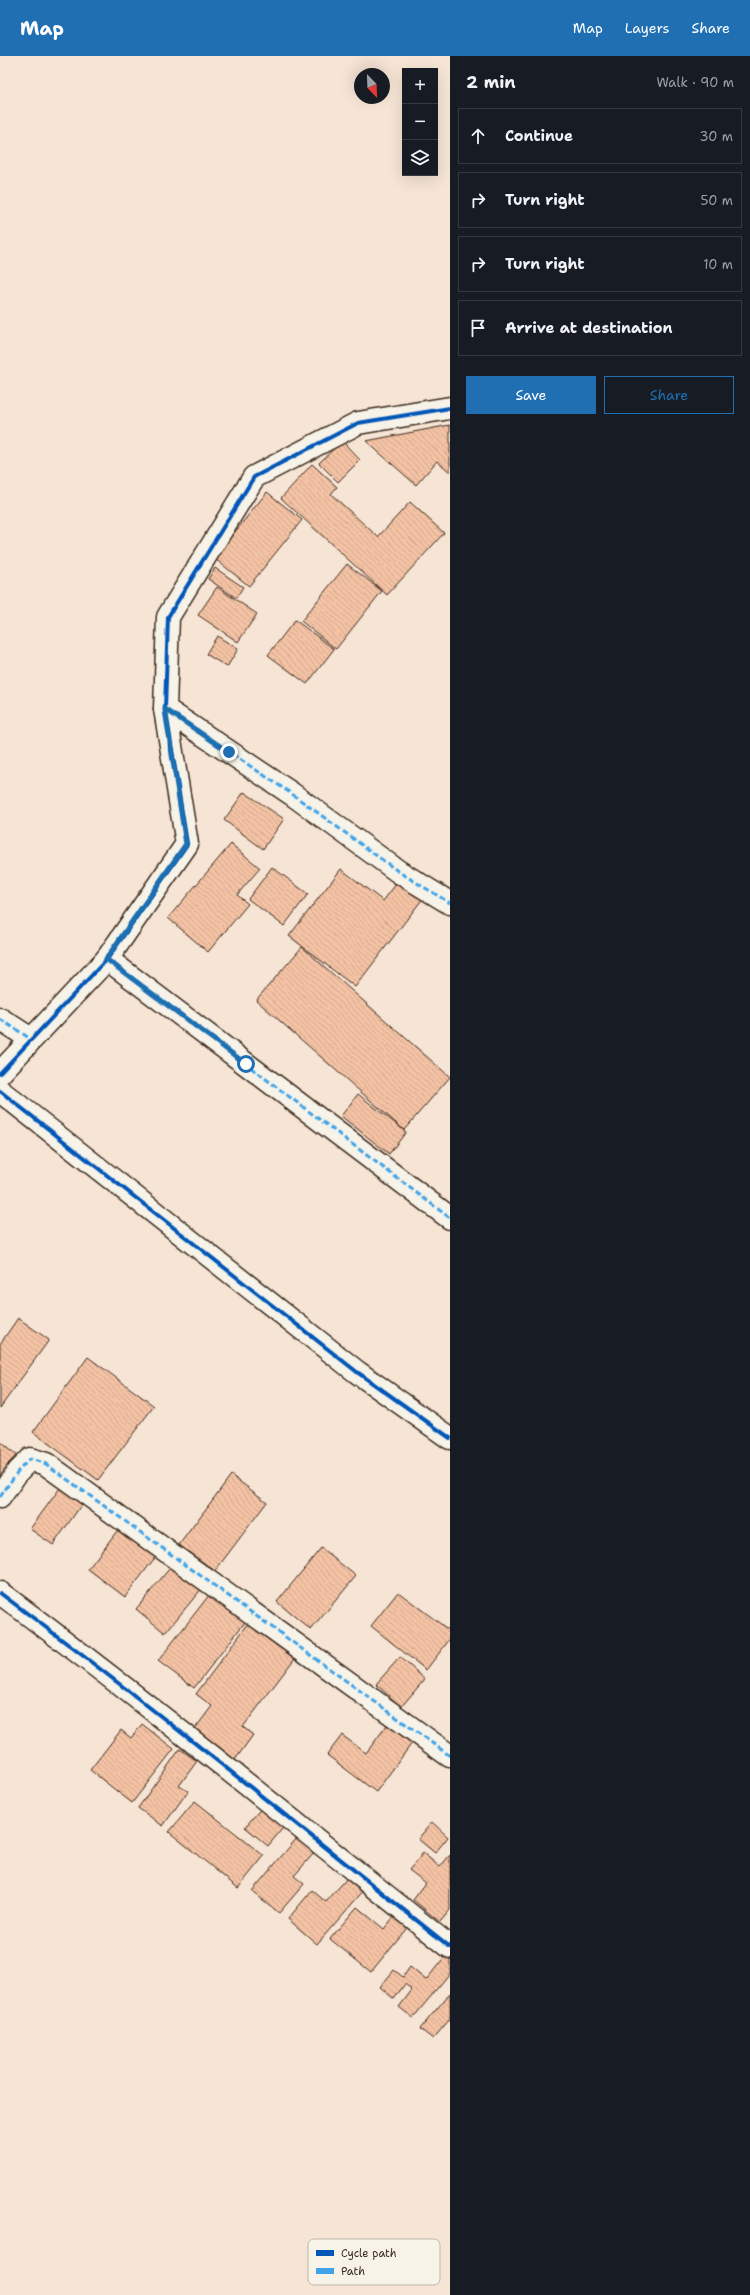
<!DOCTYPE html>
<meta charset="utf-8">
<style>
body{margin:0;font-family:"Shantell Sans",sans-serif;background:#242831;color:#f1f3f6}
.controls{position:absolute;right:12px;top:12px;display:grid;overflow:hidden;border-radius:0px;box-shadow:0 4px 16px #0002}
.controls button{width:36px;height:36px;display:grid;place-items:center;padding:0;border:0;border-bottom:1px solid #363941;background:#171b24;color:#f1f3f6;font:20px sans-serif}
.compass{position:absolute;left:354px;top:12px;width:36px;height:36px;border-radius:50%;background:#171b24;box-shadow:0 4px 16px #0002;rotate:157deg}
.stop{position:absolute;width:12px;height:12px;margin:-9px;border:3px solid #1f6fb2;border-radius:50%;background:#fff}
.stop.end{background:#1f6fb2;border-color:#fff;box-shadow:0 1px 4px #0008}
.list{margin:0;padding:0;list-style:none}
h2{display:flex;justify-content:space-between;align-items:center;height:52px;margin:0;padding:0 16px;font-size:17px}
h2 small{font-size:13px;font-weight:400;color:#9ea1a6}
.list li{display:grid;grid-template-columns:26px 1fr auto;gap:12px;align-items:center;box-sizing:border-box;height:56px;margin:0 8px 8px;padding:0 8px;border:1px solid #363941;border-radius:0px}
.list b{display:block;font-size:15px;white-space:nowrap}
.list em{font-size:13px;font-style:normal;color:#9ea1a6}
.actions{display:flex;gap:8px;padding:12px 16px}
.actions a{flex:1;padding:9px 0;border:1px solid #1f6fb2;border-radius:0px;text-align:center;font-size:14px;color:#1f6fb2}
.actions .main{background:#1f6fb2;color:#fff}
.icon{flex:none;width:22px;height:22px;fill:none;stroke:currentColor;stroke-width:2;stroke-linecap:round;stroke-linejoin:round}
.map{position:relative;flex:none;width:450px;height:2239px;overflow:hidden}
header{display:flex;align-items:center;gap:24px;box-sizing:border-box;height:56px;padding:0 20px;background:#1f6fb2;color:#fff}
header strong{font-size:19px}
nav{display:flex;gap:22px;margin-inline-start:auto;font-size:14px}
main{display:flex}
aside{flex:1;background:#171b24}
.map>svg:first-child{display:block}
.building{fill:url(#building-back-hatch);stroke:#3b2a1e}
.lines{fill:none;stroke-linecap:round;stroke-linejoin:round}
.minor-casing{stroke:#3b2a1e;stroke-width:25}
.minor{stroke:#f7f3e8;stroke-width:22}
.quiet{stroke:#3fa3ea;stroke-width:3;stroke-dasharray:6 3;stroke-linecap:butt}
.cycleway-casing{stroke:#f7f3e8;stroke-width:6}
.cycleway{stroke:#0057b8;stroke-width:4}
.route{stroke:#1f6fb2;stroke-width:5}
.key{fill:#f7f3e8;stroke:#bfb7ab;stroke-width:1}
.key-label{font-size:11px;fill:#3b2a1e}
</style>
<header>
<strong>Map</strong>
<nav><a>Map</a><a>Layers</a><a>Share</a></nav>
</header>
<main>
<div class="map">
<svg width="450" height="2239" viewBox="0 0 450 2239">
<defs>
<pattern id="building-back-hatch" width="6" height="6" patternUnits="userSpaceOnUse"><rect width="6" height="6" fill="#f4c2a4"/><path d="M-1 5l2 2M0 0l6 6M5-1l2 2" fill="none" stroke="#d2a78d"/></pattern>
</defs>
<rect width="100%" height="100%" fill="#f6e4d4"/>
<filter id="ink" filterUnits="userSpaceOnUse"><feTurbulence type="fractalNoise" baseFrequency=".025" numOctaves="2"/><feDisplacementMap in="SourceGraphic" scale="8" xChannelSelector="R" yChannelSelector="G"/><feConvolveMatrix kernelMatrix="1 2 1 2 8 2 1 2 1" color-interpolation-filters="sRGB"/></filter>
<g filter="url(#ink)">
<g class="building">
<path d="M450,369v47l-13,-11 -21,24 -50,-44z"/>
<path d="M342,385l18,19 -22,22 -19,-19z"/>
<path d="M312,408l25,23 -6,7 47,43 32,-35 34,31 -57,62 -106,-97z"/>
<path d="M267,436l35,28 -53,66 -35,-28z"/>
<path d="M347,508l35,27 -46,58 -35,-28z"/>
<path d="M215,512l28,19 -7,11 -28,-19z"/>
<path d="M217,531l40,27 -19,28 -40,-27z"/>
<path d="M295,564l39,29 -27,35 -39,-29z"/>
<path d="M217,580l21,13 -11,18 -21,-13z"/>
<path d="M244,736l40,27 -21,30 -39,-29z"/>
<path d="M231,788l29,24 -23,27 11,9 -40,48 -40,-34z"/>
<path d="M272,811l36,27 -24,32 -36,-27z"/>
<path d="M341,813l42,32 17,-22 24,18 -69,90 -66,-51z"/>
<path d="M302,891l148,130 -46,53 -148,-130z"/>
<path d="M358,1038l48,38 -17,22 -48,-38z"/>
<path d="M18,1262l31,22 -49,68v-64z"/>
<path d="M88,1301l66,49 -56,74 -65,-48z"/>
<path d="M0,1386l19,16 -19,22z"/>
<path d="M231,1419l36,27 -52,69 -36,-26z"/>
<path d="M60,1432l22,16 -29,41 -23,-16z"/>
<path d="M120,1471l37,28 -32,42 -37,-28z"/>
<path d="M321,1492l35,28 -45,54 -34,-28z"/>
<path d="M174,1507l29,24 -38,46 -29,-24z"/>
<path d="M213,1534l36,27 -55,71 -36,-27z"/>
<path d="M398,1536l52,39v8l-24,31 -55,-44z"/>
<path d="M251,1564l47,34 -55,73 10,8 -18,25 -41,-30 18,-24 -16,-12z"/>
<path d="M400,1601l25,22 -24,28 -25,-23z"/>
<path d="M390,1665l25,18 -39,53 -49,-37 15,-20 24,18z"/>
<path d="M142,1668l32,25 -42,54 -42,-33 31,-40 10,8z"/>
<path d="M180,1693l17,12 -18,25 9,5 -25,35 -25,-18z"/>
<path d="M195,1745l69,55 -26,32 -69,-56z"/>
<path d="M265,1748l22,19 -19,23 -23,-19z"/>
<path d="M432,1766l16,15 -13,16 -17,-14z"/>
<path d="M297,1782l17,15 -20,23 10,8 -25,29 -27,-22z"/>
<path d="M423,1797l17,14 10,-12v55l-10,12 -27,-22 13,-17 -17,-13z"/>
<path d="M349,1820l16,13 -48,55 -29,-25 24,-29 14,12z"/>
<path d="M357,1851l27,22 13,-16 13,11 -39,48 -41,-33z"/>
<path d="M446,1899l4,4v14l-37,45 -14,-11 13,-17 -7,-6 -11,15 -14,-12 14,-17 9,7 7,-10 16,13z"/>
<path d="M450,1937v26l-17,20 -13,-10z"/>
</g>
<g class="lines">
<defs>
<g id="minor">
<path d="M165,653l127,85 107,78 51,31"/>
<path d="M107,903l343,259"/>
<path d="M0,963l31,20"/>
<path d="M0,1017l107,-114 80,-115 -22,-135 3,-92 86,-140 104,-54 92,-15"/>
<path d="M0,1035l357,281 93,66"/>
<path d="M0,1441l18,-26 12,-12 16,5 404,292"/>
<path d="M0,1537c153,114 301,235 450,354"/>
</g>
</defs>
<use href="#minor" class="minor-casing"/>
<use href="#minor" class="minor"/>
<g class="quiet">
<path d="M165,653l127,85 107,78 51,31"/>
<path d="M107,903l343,259"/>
<path d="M0,963l31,20"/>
<path d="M0,1441l18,-26 12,-12 16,5 404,292"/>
</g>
<defs>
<g id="cycleway">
<path d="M0,1017l107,-114 80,-115 -22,-135 3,-92 86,-140 104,-54 92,-15"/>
<path d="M0,1035l357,281 93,66"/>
<path d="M0,1537c153,114 301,235 450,354"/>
</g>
</defs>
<use href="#cycleway" class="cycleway-casing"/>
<use href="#cycleway" class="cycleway"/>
</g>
</g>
<g class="lines" filter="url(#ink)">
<path class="route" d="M229,696l-64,-43 21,135 -80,115 140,105"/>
</g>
<rect x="308" y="2183" width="132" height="46" rx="6" class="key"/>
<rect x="316" y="2194" width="18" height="6" fill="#0057b8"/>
<rect x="316" y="2212" width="18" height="6" fill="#3fa3ea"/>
<g class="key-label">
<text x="341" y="2201">Cycle path</text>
<text x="341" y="2219">Path</text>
</g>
</svg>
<div class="controls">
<button>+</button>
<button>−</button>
<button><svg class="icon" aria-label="layers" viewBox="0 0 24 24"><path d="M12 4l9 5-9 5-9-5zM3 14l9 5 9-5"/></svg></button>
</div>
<svg class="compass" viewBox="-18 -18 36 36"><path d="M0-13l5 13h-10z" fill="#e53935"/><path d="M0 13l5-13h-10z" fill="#9ea1a6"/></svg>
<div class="stop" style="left:246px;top:1008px"></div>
<div class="stop end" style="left:229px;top:696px"></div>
</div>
<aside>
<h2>2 min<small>Walk · 90 m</small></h2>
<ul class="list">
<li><svg class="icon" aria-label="ahead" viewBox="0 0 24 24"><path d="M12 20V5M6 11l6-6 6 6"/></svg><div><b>Continue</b></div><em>30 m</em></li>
<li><svg class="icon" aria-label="right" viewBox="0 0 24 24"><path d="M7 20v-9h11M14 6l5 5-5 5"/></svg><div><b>Turn right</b></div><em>50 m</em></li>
<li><svg class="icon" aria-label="right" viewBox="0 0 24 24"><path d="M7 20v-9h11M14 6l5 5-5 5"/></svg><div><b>Turn right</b></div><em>10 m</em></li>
<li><svg class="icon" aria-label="arrive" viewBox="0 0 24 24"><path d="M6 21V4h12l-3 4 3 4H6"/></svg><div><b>Arrive at destination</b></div></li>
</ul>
<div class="actions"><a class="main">Save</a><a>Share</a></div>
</aside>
</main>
